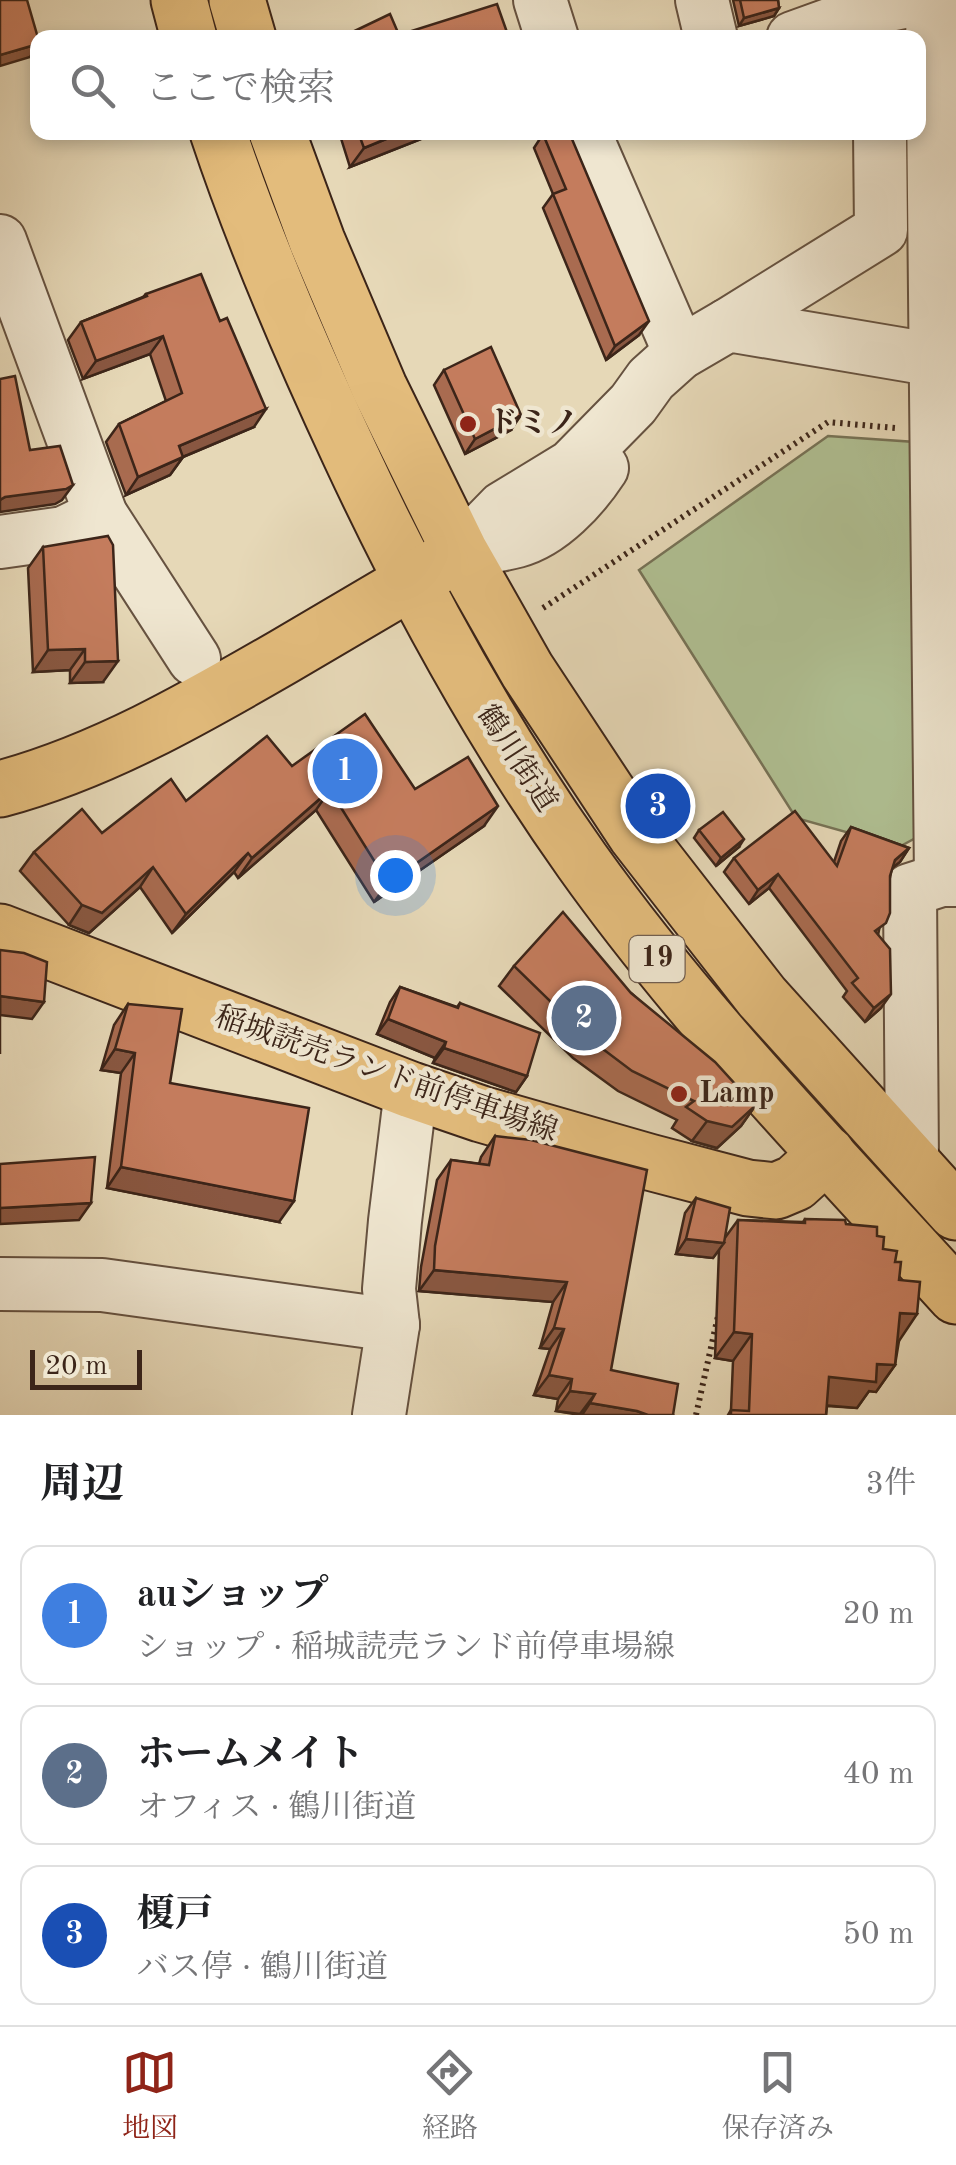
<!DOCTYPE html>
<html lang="ja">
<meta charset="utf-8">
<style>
body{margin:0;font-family:"Old Standard TT","Noto Serif JP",serif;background:#f6f6f6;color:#202124}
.scale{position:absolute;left:30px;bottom:25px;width:112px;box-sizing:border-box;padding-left:10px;border:5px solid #3c2519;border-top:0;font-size:28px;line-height:35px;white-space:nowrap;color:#3c2519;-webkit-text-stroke:8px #efe6d0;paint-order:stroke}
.you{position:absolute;left:395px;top:875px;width:35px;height:35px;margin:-25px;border:8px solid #fff;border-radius:50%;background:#1a73e8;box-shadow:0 0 0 15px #1a73e833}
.badge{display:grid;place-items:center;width:65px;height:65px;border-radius:50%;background:#8f2418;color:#fff;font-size:32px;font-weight:700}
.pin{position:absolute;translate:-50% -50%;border:5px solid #fff;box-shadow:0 2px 10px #0006}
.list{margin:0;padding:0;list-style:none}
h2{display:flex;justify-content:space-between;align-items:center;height:130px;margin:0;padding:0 40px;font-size:42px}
h2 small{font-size:32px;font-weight:400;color:#757577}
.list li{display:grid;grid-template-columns:65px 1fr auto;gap:30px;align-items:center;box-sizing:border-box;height:140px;margin:0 20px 20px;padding:0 20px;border:2px solid #e0e0e0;border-radius:20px}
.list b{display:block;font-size:38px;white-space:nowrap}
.list p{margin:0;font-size:32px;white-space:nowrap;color:#757577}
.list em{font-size:32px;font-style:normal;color:#757577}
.icon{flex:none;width:55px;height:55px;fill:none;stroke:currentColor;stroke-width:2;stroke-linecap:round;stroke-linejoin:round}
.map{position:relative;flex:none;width:956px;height:1415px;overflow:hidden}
.search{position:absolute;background:#fff;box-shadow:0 5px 15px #0003;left:30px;right:30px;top:30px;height:110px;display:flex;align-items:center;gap:25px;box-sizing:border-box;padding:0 35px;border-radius:20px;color:#757577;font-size:38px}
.sheet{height:610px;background:#fff}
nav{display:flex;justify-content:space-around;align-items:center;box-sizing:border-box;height:140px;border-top:2px solid #e0e0e0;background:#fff;font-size:28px;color:#757577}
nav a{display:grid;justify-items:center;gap:5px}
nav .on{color:#8f2418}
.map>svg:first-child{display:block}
.green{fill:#b0c093;stroke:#767256;stroke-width:2.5}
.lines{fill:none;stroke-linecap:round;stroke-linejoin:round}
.minor-casing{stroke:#665240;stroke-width:56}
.major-casing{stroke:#3c2519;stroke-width:59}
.path{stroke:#3c2519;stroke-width:6;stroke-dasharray:2.5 5;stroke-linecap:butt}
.minor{stroke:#efe6d0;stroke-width:52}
.major{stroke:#e3bc7c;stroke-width:55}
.wall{fill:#a96b50;stroke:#3c2519;stroke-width:2.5}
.shaded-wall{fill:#895741;stroke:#3c2519;stroke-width:2.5}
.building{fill:#c47c5d;stroke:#3c2519;stroke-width:2.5}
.poi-dot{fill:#8f2418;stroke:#efe6d0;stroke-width:4}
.labels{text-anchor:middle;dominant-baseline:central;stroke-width:9;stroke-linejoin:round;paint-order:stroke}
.shield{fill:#efe6d0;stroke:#725f50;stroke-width:2.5}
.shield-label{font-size:28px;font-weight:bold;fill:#3c2519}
.poi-label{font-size:30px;font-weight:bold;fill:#3c2519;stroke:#efe6d0;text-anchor:start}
.street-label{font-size:30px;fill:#3c2519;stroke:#efe6d0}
</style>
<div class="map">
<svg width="956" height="1415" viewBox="0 0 956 1415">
<rect width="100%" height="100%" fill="#e6d8b7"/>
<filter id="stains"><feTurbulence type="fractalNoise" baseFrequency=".002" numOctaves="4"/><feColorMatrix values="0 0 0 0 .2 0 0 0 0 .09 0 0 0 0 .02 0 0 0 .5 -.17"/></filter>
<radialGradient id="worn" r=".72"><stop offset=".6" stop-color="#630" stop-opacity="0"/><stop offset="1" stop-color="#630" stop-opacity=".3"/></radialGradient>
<path class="green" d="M828,436l87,6 6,393 -22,12 -103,-29 -157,-248z"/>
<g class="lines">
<defs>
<g id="minor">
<path d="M540,0l12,38"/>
<path d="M702,0l9,38"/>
<path d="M932,0l9,880"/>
<path d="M793,38l86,-31 34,-7"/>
<path d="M584,132l96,221"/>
<path d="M0,241l101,274 93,144"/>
<path d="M728,325l153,-95 -1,-98"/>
<path d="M0,542l64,-9 37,-18"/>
<path d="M460,552l43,-44 69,-42 61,-62 18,-25 29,-26 48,-28 208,35"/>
<path d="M460,552c19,-3 38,-6 57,-11 34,-9 66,-44 85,-73"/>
<path d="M912,1163l-2,-273 31,-10h15"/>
<path d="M0,1284l102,1 291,40"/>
<path d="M379,1415l14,-90 -4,-36 6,-68 16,-131"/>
</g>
<g id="major">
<path d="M179,0l10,38"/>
<path d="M237,0l11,38"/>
<path d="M218,132c37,111 83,217 132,322 66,142 141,279 232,407 111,156 246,294 374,435"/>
<path d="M277,132l40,109 62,146 81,165 67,118 109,165 126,162 194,215"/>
<path d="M0,789c101,-27 193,-80 283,-132 52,-31 105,-62 158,-93"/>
<path d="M0,932l411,158 70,24 168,48 99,26 28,3 19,-8 32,-29"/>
</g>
</defs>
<use href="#minor" class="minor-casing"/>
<use href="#major" class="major-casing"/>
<g class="path">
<path d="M543,608l285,-186 67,6"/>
<path d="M696,1415l22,-99"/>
</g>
<use href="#minor" class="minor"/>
<use href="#major" class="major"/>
</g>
<g class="wall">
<path d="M733,0h45l1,8 -5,8 -35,10z"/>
<path d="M339,132h86l-4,7 -71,28z"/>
<path d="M543,134l96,201 -33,25 -63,-152 10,-14 -19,-46z"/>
<path d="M146,294l108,133 -71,30 -13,18 -44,20 -20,-53 13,-18 47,-23 -16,-47 -67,25 -15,-39 13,-18 62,-25z"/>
<path d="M444,370l67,60 -46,24 -31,-69z"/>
<path d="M43,547l60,135 -33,1v-13l-37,2 -5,-104z"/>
<path d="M292,766l123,23 69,37 -110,76 -58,-92 -78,68 -4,-6 -62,61 -32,-46 -51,46 -20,-8 -49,-54 14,-19 68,-19z"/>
<path d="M851,827l58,21 -9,14 -8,6 -14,67 3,73 -16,14 -22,-25 4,-6 -78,-103 -20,16 -25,-32 10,-14 100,4 7,-21z"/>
<path d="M699,830l40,17 -23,19 -22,-28z"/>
<path d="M514,966l117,27 124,113 -14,20 -24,22 -25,-7 -20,-13 5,-8 -59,-29 -45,-33 -74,-72z"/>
<path d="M400,987l57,20 3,-4 67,73 -11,16 -83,-29 2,-5 -58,-24 13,-32z"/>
<path d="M128,1004l42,79 109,139 -172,-34 14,-115 -20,-3 13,-45z"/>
<path d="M495,1136l116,234 62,45h-93l-24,-4 2,-12 -24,-4 16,-46 -10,-1 13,-46 -134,-11 2,-24 16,-87 14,-20 28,4 2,-7z"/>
<path d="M696,1198l28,41 14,-19 65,2 2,-3 41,5 31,12 6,13 12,13 4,18v61l-4,24 -19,27 -7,-1 -12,17 -30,-2 -1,9h-98l3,-5 2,-49 -18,-3 4,-108 -6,8 -37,-4 9,-41z"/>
</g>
<g class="shaded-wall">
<path d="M779,8l-5,8 -35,10 5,-8z"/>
<path d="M38,44l-8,13 -30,9v-11z"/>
<path d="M403,132h22l-4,7 -71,28 14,-19z"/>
<path d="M649,321l-10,14 -33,25 9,-14z"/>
<path d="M163,336l-13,18 -67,25 13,-18z"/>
<path d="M266,409l-12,18 -88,37 13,-18z"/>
<path d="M521,415l-10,15 -46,24 10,-15z"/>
<path d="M183,457l-13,18 -44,20 12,-18z"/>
<path d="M73,485l-11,15 -7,4 -55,8v-12l5,-3z"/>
<path d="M85,649l-15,21 -37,2 15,-22z"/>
<path d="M118,661l-15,21 -33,1 15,-21z"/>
<path d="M330,790l-14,20 -78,68 14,-20z"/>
<path d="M498,806l-14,20 -110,76 14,-19z"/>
<path d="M744,839l-5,8 -23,19 5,-8z"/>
<path d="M909,848l-9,14 -15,11 10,-13z"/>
<path d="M248,853l-14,19 -62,61 14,-19z"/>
<path d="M153,867l-13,20 -51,46 -20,-8 13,-20z"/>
<path d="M778,874l-9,14 -20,16 9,-14z"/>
<path d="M891,994l-10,14 -16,14 9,-14z"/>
<path d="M0,996l44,6 -12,17 -32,-4z"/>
<path d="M388,1019l58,23 -11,16 -58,-24z"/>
<path d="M444,1048l83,28 -11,16 -83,-29z"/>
<path d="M115,1049l20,4 -14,20 -20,-3z"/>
<path d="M755,1106l-14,20 -24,22 -25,-7 15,-20z"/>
<path d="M121,1167l173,34 -15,21 -172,-34z"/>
<path d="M91,1203l-12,17 -79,4v-16z"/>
<path d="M686,1239l38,4 -11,15 -37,-4z"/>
<path d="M434,1270l133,12 -14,20 -134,-11z"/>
<path d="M900,1313l17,1 -18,27 -18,-2z"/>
<path d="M554,1328l10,1 -14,20 -10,-1z"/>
<path d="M734,1332l18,2 -19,27 -18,-3z"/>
<path d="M877,1364l18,1 -19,27 -7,-1 -12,17 -47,-4 19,-27z"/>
<path d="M549,1375l23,4 -14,20 -24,-4z"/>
<path d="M570,1391l25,3 -15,20 -24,-3z"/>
<path d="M590,1403l47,8 11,4h-66z"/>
</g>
<g class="building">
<path d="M0,0h27l11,38v6l-38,11z"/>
<path d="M740,0h38l1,8 -35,10z"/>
<path d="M497,4l12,34h-169l50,-24 9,21z"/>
<path d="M358,132h45l-39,16z"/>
<path d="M547,132h22l80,189 -34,25 -62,-152 13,-5 -23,-55z"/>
<path d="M201,274l19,47 7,-3 39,91 -87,37 4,11 -45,20 -19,-53 63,-31 -19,-57 -67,25 -15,-39 66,-26 -1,-2z"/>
<path d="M491,347l30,68 -46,24 -31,-69z"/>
<path d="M15,376l15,74 30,-4 13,39 -7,4 -61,8 -5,3v-121z"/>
<path d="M108,536l5,9 5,116 -33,1v-13l-37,1 -5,-103z"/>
<path d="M365,714l50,75 53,-32 30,49 -110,77 -58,-93 -78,68 -4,-5 -62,61 -33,-47 -51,46 -20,-8 -48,-53 48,-43 20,24 69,-54 15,22 81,-65 25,30z"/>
<path d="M795,811l42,55 14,-39 58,21 -14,12 -5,16v37l-4,10 -11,8 15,18 1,45 -17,14 -22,-25 6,-5 -80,-104 -20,16 -24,-32z"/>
<path d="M723,812l21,27 -23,19 -22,-28z"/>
<path d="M563,912l68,81 84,69 40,44 -23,21 -25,-6 -21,-14 8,-6 -62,-30 -45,-34 -73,-71z"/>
<path d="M0,950l24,3 23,9 -3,40 -44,-6v58z"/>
<path d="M400,987l58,21 2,-5 80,30 -13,43 -83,-28 2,-6 -58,-23z"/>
<path d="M128,1004l54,5 -12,74 139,25 -15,93 -173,-34 14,-114 -20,-4z"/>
<path d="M495,1136l36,4 116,30 -36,200 67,14 -5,31h-25l-11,-4 -47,-8 5,-9 -25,-3 2,-12 -23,-4 15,-46 -10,-1 13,-46 -133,-12 1,-24 16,-86 38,5z"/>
<path d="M95,1157l-4,46 -91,5v-44z"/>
<path d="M696,1198l34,10 -6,35 -38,-4z"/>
<path d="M805,1219l40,1 1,4 31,3v9l7,1 -1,12 14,2 -2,11h6l-2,18 21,2 -3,32 -17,-1 -5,52 -18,-1 -1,18 -47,-5 -3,38h-95v-5l18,1 3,-77 -18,-2 4,-112 67,3z"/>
</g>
<g class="poi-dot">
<circle cx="468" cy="424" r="10"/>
<circle cx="679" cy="1094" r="10"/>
</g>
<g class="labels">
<rect class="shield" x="629.5" y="936" width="55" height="46" rx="8"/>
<g class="shield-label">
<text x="657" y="959">19</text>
</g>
<g class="poi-label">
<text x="488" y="424">ドミノ</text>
<text x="699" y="1094">Lamp</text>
</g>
<g class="street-label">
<text transform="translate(516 759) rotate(57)">鶴川街道</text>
<text transform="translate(386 1075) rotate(19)">稲城読売ランド前停車場線</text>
</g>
</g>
<rect width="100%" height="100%" filter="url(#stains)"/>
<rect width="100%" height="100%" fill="url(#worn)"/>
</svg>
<div class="scale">20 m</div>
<div class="you"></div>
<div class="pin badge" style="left:345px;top:771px;background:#3f7fe0">1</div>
<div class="pin badge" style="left:584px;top:1018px;background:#5c6f8a">2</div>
<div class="pin badge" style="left:658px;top:806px;background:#1a4fb4">3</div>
<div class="search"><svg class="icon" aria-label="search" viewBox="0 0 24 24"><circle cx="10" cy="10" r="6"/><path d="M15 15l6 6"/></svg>ここで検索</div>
</div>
<section class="sheet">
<h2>周辺<small>3件</small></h2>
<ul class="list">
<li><span class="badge" style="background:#3f7fe0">1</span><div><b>auショップ</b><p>ショップ · 稲城読売ランド前停車場線</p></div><em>20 m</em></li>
<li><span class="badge" style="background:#5c6f8a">2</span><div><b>ホームメイト</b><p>オフィス · 鶴川街道</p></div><em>40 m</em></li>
<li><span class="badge" style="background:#1a4fb4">3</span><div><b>榎戸</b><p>バス停 · 鶴川街道</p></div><em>50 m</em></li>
</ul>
</section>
<nav>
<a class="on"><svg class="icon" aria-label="map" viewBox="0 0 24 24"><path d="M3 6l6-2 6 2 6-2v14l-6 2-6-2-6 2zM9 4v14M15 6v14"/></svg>地図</a>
<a><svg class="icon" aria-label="directions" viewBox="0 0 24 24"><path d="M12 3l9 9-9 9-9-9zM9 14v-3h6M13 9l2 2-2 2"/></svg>経路</a>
<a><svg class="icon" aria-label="saved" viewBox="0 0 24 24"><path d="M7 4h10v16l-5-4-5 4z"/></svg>保存済み</a>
</nav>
